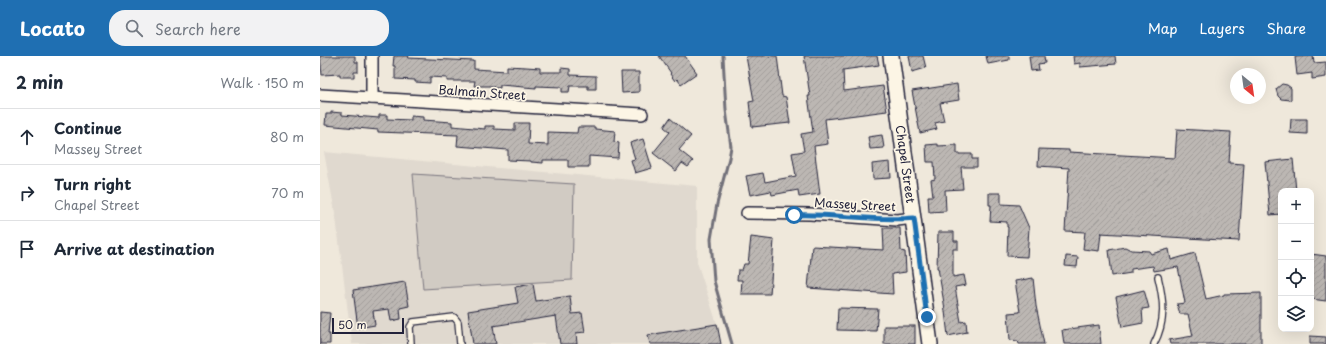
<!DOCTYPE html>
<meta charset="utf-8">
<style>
body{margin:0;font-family:"Playpen Sans",sans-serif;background:#f2f2f3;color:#1f2937}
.controls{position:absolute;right:12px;bottom:12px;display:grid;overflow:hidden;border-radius:8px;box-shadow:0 4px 16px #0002}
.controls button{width:36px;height:36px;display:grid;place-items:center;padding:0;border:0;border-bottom:1px solid #e0e1e3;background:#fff;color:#1f2937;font:20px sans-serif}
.compass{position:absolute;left:910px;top:12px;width:36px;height:36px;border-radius:50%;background:#fff;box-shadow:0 4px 16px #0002;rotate:151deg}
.scale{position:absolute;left:12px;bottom:10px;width:72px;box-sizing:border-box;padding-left:4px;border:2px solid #22223b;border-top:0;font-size:11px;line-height:14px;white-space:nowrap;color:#22223b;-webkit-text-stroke:3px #fcf5e5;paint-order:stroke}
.stop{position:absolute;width:12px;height:12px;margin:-9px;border:3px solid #1f6fb2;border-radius:50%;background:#fff}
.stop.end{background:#1f6fb2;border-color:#fff;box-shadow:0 1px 4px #0008}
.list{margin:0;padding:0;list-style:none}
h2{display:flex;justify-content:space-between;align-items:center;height:52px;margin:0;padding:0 16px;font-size:17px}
h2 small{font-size:13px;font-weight:400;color:#747a83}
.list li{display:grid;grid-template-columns:26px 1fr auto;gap:12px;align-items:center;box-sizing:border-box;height:56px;padding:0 16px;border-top:1px solid #e0e1e3}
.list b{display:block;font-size:15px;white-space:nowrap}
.list p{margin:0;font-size:13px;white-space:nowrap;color:#747a83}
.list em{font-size:13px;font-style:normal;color:#747a83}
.icon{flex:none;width:22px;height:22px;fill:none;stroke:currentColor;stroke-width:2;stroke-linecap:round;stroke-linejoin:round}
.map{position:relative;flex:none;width:1006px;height:288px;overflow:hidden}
header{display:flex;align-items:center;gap:24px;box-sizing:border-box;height:56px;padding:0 20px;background:#1f6fb2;color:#fff}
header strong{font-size:19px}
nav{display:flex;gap:22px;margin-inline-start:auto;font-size:14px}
.search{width:280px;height:36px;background:#f2f2f3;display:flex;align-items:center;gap:10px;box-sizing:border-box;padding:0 14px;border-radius:16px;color:#747a83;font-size:15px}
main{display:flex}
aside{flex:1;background:#fff}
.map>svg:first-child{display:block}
.built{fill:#e0d9cf}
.grass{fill:#d1cbc3;stroke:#7a767f}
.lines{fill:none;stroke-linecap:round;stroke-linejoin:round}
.stream{stroke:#716f79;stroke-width:3}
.building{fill:url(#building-hatch);stroke:#22223b}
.lane-casing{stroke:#22223b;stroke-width:8}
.street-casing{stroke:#22223b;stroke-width:14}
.secondary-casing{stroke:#22223b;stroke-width:18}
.lane{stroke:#fcf5e5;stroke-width:5.5}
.street{stroke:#fcf5e5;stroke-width:11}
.secondary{stroke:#fcf5e5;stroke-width:15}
.route{stroke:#1f6fb2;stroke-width:5}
.labels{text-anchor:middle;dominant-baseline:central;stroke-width:3.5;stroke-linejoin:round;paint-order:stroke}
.street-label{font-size:12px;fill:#22223b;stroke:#fcf5e5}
</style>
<header>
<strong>Locato</strong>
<div class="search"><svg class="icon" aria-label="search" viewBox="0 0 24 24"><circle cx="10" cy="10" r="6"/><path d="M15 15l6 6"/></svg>Search here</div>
<nav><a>Map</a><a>Layers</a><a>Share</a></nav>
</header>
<main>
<aside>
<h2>2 min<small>Walk · 150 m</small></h2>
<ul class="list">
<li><svg class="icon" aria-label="ahead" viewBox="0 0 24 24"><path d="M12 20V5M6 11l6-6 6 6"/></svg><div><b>Continue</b><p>Massey Street</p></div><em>80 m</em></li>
<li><svg class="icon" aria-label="right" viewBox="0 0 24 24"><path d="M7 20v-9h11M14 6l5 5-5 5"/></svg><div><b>Turn right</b><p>Chapel Street</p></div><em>70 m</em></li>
<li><svg class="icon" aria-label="arrive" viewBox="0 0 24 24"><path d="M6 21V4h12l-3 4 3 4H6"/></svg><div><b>Arrive at destination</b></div></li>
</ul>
</aside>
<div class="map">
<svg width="1006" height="288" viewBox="0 0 1006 288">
<defs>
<pattern id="building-hatch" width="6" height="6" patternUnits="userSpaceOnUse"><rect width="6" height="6" fill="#bcb7b3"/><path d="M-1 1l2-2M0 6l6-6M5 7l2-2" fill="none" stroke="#a19d9b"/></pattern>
</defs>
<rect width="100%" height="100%" fill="#efe8db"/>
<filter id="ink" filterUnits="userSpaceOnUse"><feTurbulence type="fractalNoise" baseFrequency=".025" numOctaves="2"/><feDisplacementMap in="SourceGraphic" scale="8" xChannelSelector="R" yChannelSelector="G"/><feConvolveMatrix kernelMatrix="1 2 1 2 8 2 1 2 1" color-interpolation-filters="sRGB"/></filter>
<g filter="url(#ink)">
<path class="built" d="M4,96l373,34v76l20,62 4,20h-369l-16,-126z"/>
<path class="grass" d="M93,118l161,10 -2,96 -149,9z"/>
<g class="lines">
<path class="stream" d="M403,0l3,54 5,37 -2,11 -12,46 -6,35 3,42 18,63"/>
</g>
<g class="building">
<path d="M0,0h35v6h3v10h-4v5h-14v-3l-18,1z"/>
<path d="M74,0h15l-1,2 66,3v8l33,2v-5l19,1 14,1v4h21v-4l9,1v6l26,1v13h-8v-3h-18l-1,6h-7v-5l-26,-1v2l-36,-3v3h-7v-2h-19l1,-5h-28v-3l-17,-1v6l-15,-1v-2l-20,-1v-13h-2z"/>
<path d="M339,0h26l12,17 -16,11 -4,-5 -2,2 -5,-7 1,-1z"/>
<path d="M426,0h31l5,40 4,1 4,26 -38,4 -3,-25 5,-1z"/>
<path d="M484,0h73l2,9 -36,5 1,21 39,-5 4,25 -62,8 3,25 -14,2 6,48 -21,3 -1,-7 -26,5 -1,-4 -21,4 -4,-19 17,-3 2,9 31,-6 -4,-23 12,-2 -3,-17 12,-2 -5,-36h2z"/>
<path d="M589,0h14l3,12 -14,4z"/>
<path d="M666,0h23v4l-21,4z"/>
<path d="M709,0h15l1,7 -7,1 1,6 -8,1z"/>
<path d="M753,0h42l1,8 -36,3v-4l-6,1z"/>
<path d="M993,0l1,7 12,-1v15l-14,2v-6l-15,2 -2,-18z"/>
<path d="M301,16h18v20l-17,1z"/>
<path d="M637,28l2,16 -19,3 4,18 -9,2 2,6 -17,4 -8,-42z"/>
<path d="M962,28l5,1 4,3v12l-10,-1 -3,-3 -2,-7z"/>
<path d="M11,56l11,1v2l37,3v-3h8v4l24,1v-4l12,1v3l29,2v4l33,3v-3h9v3l21,1v-7h14l-1,21 20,1v-13l29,1 1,-6h17v2l20,2 -1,11 5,1 -1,15 -29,-2v11h-21v-7h-25v3l-12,-1v-1l-23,-1v-10l-51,-4 1,-11 -80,-3v-2l-53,-5 1,-11h5z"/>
<path d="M350,62l21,18 -12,14 14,11 -5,6 -6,-4 -6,8 -23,-18 17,-21 -6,-5z"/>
<path d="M971,63h16v15l-17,-1z"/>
<path d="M857,73l54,3 -2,31 15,1 -5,77 -139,-8h1l-2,18 -16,-2 2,-17 -20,-1 4,-63 -31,-2 1,-17 30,1v2l106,6z"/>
<path d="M562,79l2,13 -14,1 -2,-12z"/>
<path d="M323,83l9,29 -17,5 -4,-13 4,-1 -5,-16z"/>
<path d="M618,88v2l19,-1v9h15v5h5v8h-16l2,22 -18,1 1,21 -17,1 -1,-16h5l-2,-16 4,-1 -1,-17h-7l-1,-17z"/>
<path d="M973,103l3,32h-15v23l-11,1 -5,-53z"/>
<path d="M570,106l1,16 -18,1 -1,-15z"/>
<path d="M669,137h12v11l18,1 10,23 -2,29 -20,-1 1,-29h-1v-5l-17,-1 1,-16h-2z"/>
<path d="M563,172h17l1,23 4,1 1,20 -14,2 1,20 -85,-6 4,-42 72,4z"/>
<path d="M618,176h16v9h4v8h-5v28l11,-2 2,10 -11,2 6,35 5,-1 1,11 -19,4 -4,-33 -6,-35h-1z"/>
<path d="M431,181l23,3 -4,54h-29l1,-14h-5l1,-10h4l2,-6h4z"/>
<path d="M805,191l6,3 18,1 2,3 18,-5 2,11 24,-7 11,46 18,-4v-1l37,-1v51h-91l-1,-4 24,-4 -5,-22h-8l-3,-10 8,-1 -7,-36 -24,4 -1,-5 -22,3v4l-19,3 -3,-26z"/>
<path d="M991,198l15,2v45l-15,-2z"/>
<path d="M746,200l12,1 -1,10 -12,-1z"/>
<path d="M713,222l3,28 8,38h-25l-1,-3 -8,-1 -2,-27 12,-1 -5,-31z"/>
<path d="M85,226l4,24 -9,2 1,11 -10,2 -2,-12 -16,2 2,14 -17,3 -5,-38z"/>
<path d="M213,228l3,17 34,-5 2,18 10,-1 3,19 -9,1 1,11h-17l-4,-28 -63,10 3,18h-23l-5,-33 50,-8 -3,-16z"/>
<path d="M824,234l5,18 -7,1 1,14 -21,4 -6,-30z"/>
<path d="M518,252l40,1 -2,22 -39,-1z"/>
<path d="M0,256l10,1 -2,21h2v10h-10z"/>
<path d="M397,268l4,20h-71l-2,-9z"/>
<path d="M779,269l2,19h-37l-2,-14z"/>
<rect x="564" y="270" width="31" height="18"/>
<path d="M990,280l16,1v7h-16z"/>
</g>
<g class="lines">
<defs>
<g id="lane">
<path d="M91,288l-1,-17 3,-5 41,-5 4,5 2,22"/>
<path d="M834,288c12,-23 10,-43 4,-67"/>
</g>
<g id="street">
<path d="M52,0v42"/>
<path d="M0,39l322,19"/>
<path d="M427,157l63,1 87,6 17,-2"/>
</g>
<path id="secondary" d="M571,0l39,288"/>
</defs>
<use href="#lane" class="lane-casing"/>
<use href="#street" class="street-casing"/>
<use href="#secondary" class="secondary-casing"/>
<use href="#lane" class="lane"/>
<use href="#street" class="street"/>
<use href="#secondary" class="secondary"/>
</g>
</g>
<g class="lines" filter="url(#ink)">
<path class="route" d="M474,159c40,-2 80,7 120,3l13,99"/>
</g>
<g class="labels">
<g class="street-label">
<text transform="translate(162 36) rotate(4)">Balmain Street</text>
<text transform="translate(586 108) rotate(82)">Chapel Street</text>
<text transform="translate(535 148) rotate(3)">Massey Street</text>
</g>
</g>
</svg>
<div class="controls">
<button>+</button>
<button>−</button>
<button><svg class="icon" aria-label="locate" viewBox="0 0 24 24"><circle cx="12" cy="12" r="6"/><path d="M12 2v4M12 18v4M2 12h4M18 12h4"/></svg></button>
<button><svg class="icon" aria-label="layers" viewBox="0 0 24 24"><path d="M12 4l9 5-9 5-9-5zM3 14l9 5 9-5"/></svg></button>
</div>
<svg class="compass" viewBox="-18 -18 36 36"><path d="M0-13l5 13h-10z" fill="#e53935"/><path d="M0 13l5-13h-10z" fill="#747a83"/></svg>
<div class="scale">50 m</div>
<div class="stop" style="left:474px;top:159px"></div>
<div class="stop end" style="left:607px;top:261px"></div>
</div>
</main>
